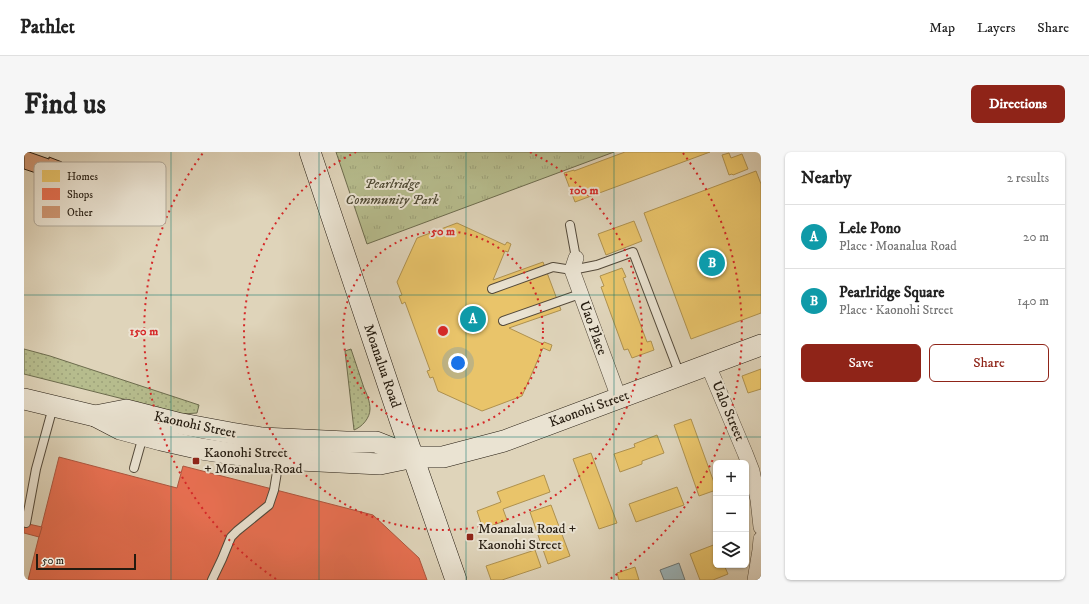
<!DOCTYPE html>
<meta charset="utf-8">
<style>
body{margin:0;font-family:"IM FELL DW Pica",serif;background:#f6f6f6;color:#222}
.controls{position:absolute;right:12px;bottom:12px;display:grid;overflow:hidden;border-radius:6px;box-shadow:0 1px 3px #0004}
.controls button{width:36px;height:36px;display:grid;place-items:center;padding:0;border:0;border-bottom:1px solid #e0e0e0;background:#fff;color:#222;font:20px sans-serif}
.scale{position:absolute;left:12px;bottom:10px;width:100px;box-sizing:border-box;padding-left:4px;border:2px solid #241b10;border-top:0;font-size:11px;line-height:14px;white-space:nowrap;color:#241b10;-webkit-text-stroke:3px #eae3d2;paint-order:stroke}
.you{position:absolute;left:434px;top:211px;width:14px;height:14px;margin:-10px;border:3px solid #fff;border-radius:50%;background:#1a73e8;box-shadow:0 0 0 6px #1a73e833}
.badge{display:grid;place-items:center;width:26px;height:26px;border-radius:50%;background:#8f2418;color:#fff;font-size:13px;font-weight:700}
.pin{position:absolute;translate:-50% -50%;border:2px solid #fff;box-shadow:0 1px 4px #0006}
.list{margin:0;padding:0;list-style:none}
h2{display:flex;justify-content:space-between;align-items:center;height:52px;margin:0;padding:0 16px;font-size:17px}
h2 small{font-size:13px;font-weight:400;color:#767676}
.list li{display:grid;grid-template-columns:26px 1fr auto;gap:12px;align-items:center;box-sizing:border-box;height:64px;padding:0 16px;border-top:1px solid #e0e0e0}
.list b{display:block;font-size:15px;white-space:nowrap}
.list p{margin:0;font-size:13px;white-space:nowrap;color:#767676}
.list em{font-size:13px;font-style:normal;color:#767676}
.actions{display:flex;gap:8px;padding:12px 16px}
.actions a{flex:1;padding:9px 0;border:1px solid #8f2418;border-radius:6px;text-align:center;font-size:14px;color:#8f2418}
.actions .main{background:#8f2418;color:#fff}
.icon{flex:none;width:22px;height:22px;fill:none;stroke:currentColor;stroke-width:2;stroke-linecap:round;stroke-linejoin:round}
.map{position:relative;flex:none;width:737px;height:428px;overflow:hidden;border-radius:6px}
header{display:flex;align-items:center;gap:24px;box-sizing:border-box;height:56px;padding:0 20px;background:#fff;border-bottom:1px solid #e0e0e0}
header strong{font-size:19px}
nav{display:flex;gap:22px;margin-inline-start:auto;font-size:14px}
.intro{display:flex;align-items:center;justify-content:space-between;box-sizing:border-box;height:96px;padding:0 24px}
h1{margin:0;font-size:28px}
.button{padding:10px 18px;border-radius:6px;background:#8f2418;color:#fff;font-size:14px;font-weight:700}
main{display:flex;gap:24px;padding:0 24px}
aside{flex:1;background:#fff;border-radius:6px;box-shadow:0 1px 3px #0004}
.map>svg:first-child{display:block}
.grass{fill:url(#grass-dots);stroke:#6d6c4e}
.park{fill:url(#park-tufts);stroke:#6d6c4e}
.water{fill:#9ab5bc;stroke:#6b7777}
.homes{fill:#e9c46a;stroke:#ae914f}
.shops{fill:#e76f51;stroke:#ac563e}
.building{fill:#cf9773;stroke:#241b10}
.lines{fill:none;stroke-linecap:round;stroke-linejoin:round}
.lane-casing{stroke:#53493a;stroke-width:10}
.street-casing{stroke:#53493a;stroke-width:16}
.secondary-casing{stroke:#241b10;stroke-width:22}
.lane{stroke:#eae3d2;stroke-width:8}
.street{stroke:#eae3d2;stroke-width:15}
.secondary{stroke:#eae3d2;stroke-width:21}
.grid{fill:none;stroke:#0f766e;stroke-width:1;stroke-opacity:0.55}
.ring{fill:none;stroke:#d62828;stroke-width:2;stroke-dasharray:2 4}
.poi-dot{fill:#8f2418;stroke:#eae3d2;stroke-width:1.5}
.labels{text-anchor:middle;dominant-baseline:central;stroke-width:4;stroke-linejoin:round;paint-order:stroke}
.park-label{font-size:14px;font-style:italic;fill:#504b36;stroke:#eae3d2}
.street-label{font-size:14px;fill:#241b10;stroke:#eae3d2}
.poi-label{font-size:14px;fill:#241b10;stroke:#eae3d2;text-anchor:start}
.key{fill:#eae3d2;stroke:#afa798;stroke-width:1}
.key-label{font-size:11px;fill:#241b10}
.centre{fill:#d62828;stroke:#eae3d2;stroke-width:2}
.ring-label{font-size:12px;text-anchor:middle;font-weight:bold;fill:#d62828;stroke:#eae3d2;stroke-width:4;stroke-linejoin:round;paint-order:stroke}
</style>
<header>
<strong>Pathlet</strong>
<nav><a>Map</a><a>Layers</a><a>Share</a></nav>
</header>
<div class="intro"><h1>Find us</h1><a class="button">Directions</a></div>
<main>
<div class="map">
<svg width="737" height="428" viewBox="0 0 737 428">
<defs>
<pattern id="grass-dots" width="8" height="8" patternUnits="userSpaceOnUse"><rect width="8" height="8" fill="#b6bc8d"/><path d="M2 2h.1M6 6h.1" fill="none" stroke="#9ca179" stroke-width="1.8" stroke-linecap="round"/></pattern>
<pattern id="park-tufts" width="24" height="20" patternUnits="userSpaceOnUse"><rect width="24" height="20" fill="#b6bc8d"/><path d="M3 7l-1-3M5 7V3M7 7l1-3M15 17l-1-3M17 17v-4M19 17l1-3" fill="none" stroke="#9ca179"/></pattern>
</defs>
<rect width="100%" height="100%" fill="#dfd4ba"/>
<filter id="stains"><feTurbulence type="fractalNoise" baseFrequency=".005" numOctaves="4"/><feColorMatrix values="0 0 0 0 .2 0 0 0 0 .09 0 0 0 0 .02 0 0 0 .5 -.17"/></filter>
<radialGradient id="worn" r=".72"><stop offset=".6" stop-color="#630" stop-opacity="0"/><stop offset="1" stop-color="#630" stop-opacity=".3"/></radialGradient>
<g class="grass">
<path d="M0,197l26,7 149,49 -2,8 -14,1 -159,-40z"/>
<path d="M327,197c4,13 9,26 13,39 3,6 6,14 6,21 0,9 -8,18 -16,21l-9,-79z"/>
</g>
<path class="park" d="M312,0h278l-247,92z"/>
<path class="water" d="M655,411l6,17h-21l-4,-10z"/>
<g class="homes">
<path d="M601,0h85l-135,50 -11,-29 10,-3v1z"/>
<path d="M705,1l2,5 11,-4 6,15 -15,6 -1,-1 -3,1 -7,-20z"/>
<path d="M732,19l5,13v129l-70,26 -47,-126z"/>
<path d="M610,69l8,20 -36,14 -8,-21z"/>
<path d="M433,71l48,22 2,-3 4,2 -3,8 -3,-1 -12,29 50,-18 18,48 -52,18 34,16 1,-2 8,3 -2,6 -7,-3 -21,48 -40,15 -44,-20 -5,-14 -3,1 -3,-7 3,-1 -25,-68 -3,2 -3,-8 3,-1 -5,-13 20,-44z"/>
<path d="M598,116l4,9 -3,1 24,64 4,-1 3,9 -22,8 -4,-9 -4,1 -23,-63 3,-1 -4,-10z"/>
<path d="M737,217v20l-13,4 -6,-17z"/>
<path d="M667,267l25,69v2l-17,6 -25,-71z"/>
<path d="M633,283l7,18 -22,8v3l-22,8 -6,-18 21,-7 -1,-3z"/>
<path d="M567,301l26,70 -18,6 -26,-70z"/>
<path d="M520,323l6,17 -47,17 4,11 -24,9 -6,-18 24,-9 -4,-10z"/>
<path d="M653,335l7,18 -48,17 -7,-18z"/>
<path d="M527,353l19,51 -22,8 -18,-52z"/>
<path d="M692,392v21h8l4,9 -15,6h-13l-10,-26z"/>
<path d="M511,398l6,17 -39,13h-11l-5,-14z"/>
<path d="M611,415l4,13h-20l-2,-7z"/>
</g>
<g class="shops">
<path d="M35,305l118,31 6,-22 190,49 46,43 8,22h-399z"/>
<path d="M0,371l18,4 -3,10 -15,-4z"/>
</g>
<path class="building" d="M0,0h5l20,7v-2l13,5 -8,21 -19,-7 1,-3 -12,-4z"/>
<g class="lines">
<defs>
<g id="lane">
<path d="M546,73l6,33"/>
<path d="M468,137l61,-22 19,3 25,-5 36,-13 47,123"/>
<path d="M479,169l77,-27"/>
<path d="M110,316l9,-32"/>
<path d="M2,371l10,-54 17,-62"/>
<path d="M188,428l10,-21 9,-22 6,-6 32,-26 5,-15 5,-30"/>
</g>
<g id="street">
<path d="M552,106l-4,12 47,128"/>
<path d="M684,213l37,88 7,18 6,29 3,27"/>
<path d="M731,428l5,-30 1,-11"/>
</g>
<g id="secondary">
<path d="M286,0l90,268 56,160"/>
<path d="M0,247l71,17 25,13 41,11 40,9 46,7 32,3 101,5 34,-7h29l61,-16 257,-96"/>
<path d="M71,264l31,-6 51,13 54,10 31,5 84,4h30l38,15"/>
</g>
</defs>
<use href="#lane" class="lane-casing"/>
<use href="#street" class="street-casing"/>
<use href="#secondary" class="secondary-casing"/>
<use href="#lane" class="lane"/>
<use href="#street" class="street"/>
<use href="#secondary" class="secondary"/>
</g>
<path class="grid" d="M147,0v428M295,0v428M442,0v428M590,0v428M0,143h737M0,285h737"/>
<g class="ring">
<circle cx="419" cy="179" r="100"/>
<path d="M506 0A199 199 0 1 1 332 0"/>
<path d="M252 427A299 299 0 0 1 179 1M659 1A299 299 0 0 1 586 427"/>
</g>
<g class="poi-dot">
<rect x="168" y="305" width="8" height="8" rx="2"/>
<rect x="442" y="381" width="8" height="8" rx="2"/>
</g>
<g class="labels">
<g class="park-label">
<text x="368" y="32">Pearlridge<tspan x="368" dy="16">Community Park</tspan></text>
</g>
<g class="street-label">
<text transform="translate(569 176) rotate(70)">Uao Place</text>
<text transform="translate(358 214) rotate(71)">Moanalua Road</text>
<text transform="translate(565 257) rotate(-20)">Kaonohi Street</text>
<text transform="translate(704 259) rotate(67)">Ualo Street</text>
<text transform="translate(171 273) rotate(12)">Kaonohi Street</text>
</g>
<g class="poi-label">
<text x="180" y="301">Kaonohi Street<tspan x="180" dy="16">+ Moanalua Road</tspan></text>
<text x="454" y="377">Moanalua Road +<tspan x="454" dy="16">Kaonohi Street</tspan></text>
</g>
</g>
<rect x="10" y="10" width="132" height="64" rx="6" class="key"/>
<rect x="18" y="18" width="18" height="12" fill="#e9c46a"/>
<rect x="18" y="36" width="18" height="12" fill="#e76f51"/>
<rect x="18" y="54" width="18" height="12" fill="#cf9773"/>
<g class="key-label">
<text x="43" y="28">Homes</text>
<text x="43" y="46">Shops</text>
<text x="43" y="64">Other</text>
</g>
<circle cx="419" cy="179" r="6" class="centre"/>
<g class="ring-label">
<text x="560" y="42">100 m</text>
<text x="419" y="83">50 m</text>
<text x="120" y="183">150 m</text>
</g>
<rect width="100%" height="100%" filter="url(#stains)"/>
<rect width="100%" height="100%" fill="url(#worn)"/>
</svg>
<div class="controls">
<button>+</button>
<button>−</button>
<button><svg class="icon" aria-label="layers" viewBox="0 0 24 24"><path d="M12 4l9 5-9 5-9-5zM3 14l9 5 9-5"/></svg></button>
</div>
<div class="scale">50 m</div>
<div class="you"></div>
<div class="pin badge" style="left:449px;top:167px;background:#0f9aa8">A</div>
<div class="pin badge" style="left:688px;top:111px;background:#0f9aa8">B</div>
</div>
<aside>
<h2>Nearby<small>2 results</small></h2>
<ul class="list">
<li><span class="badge" style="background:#0f9aa8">A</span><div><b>Lele Pono</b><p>Place · Moanalua Road</p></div><em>20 m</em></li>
<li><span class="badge" style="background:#0f9aa8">B</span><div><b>Pearlridge Square</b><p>Place · Kaonohi Street</p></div><em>140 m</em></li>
</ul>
<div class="actions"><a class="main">Save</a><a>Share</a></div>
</aside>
</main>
